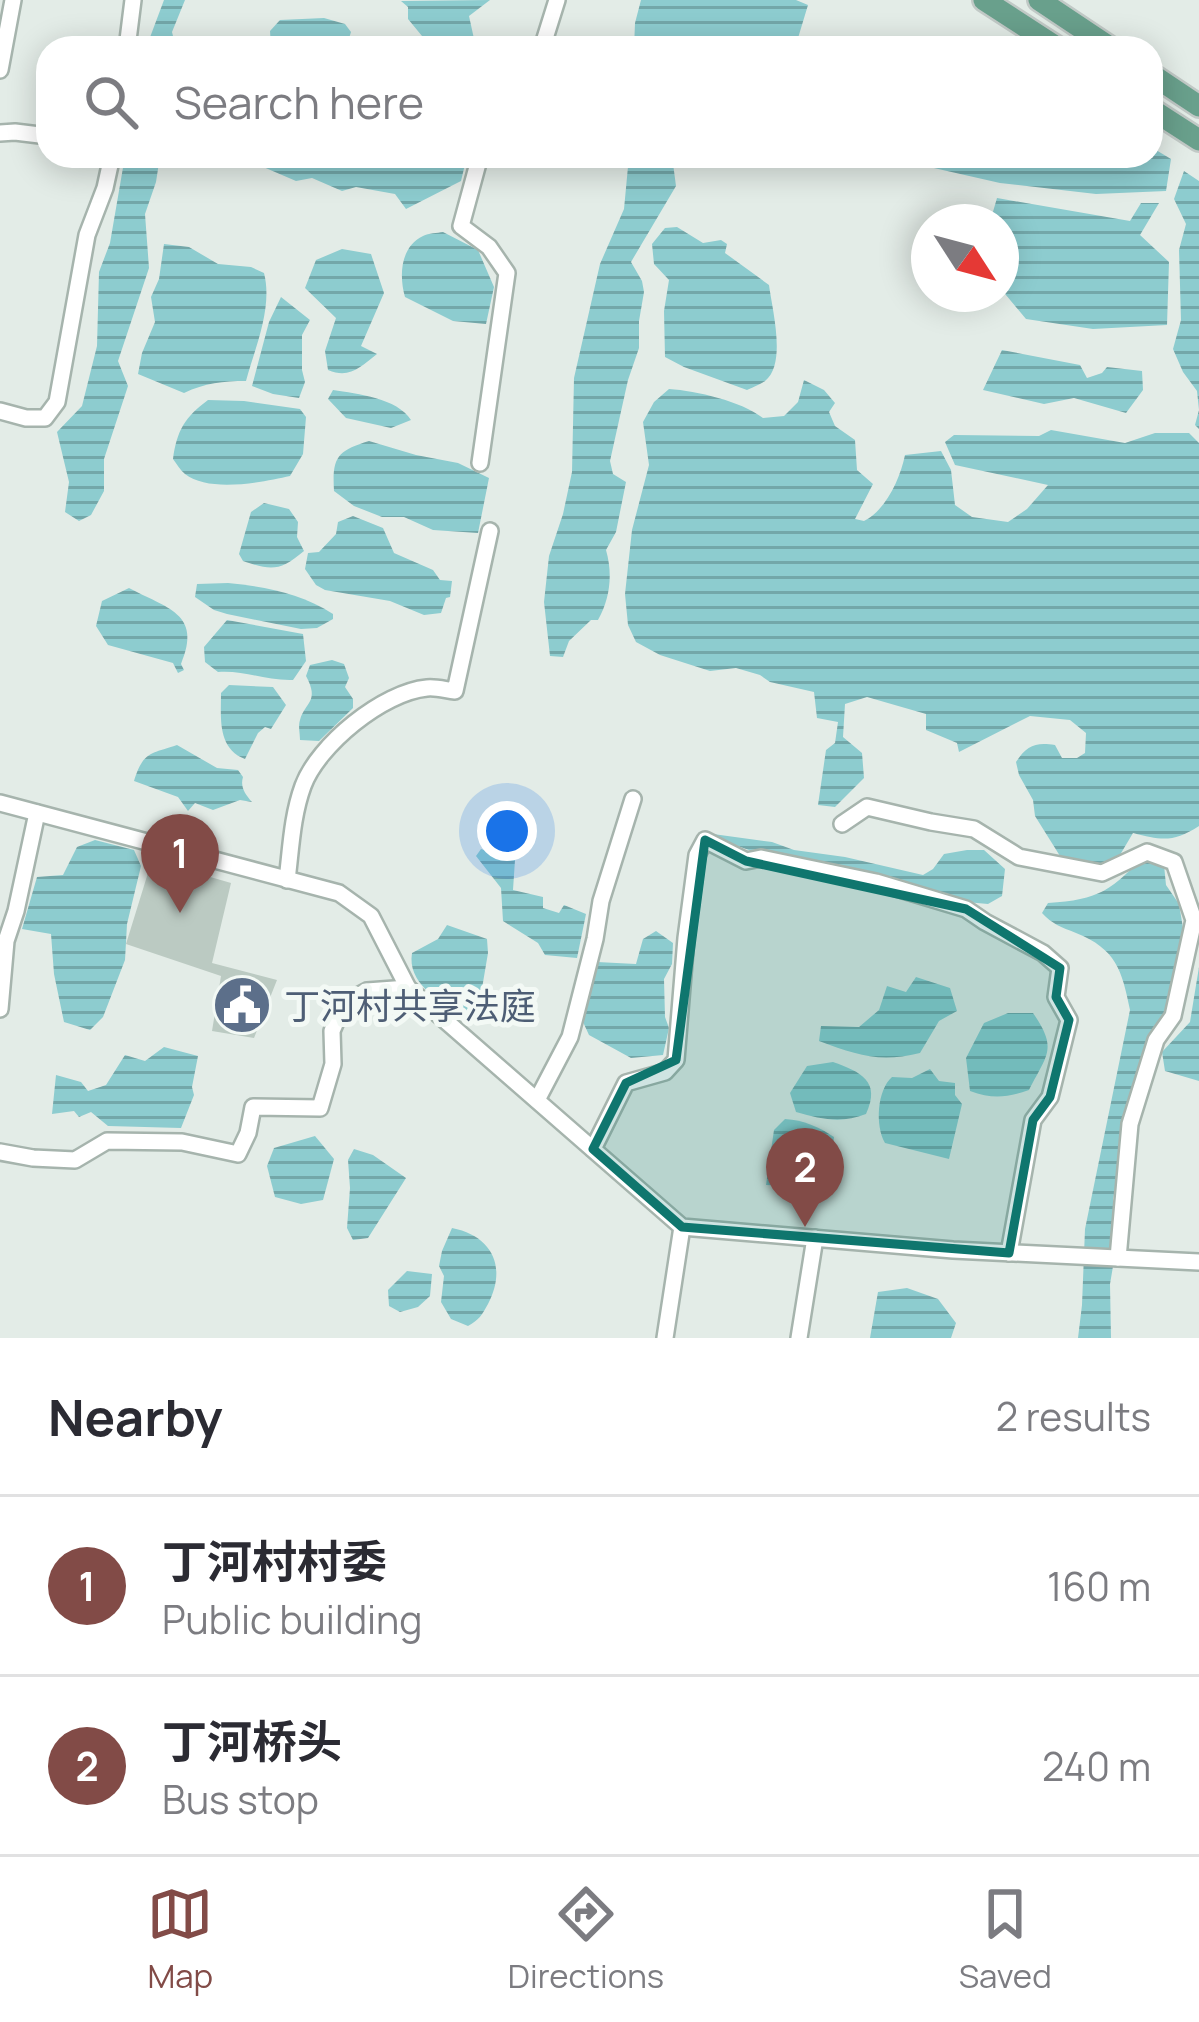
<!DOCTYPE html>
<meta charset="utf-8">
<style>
body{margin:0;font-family:Manrope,"Noto Sans SC",sans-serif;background:#f2f2f3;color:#2b2b33}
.compass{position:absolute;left:911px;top:204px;width:108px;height:108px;border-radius:50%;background:#fff;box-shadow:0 6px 30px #0003;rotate:126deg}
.you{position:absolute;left:507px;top:831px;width:42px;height:42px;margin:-30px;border:9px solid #fff;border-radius:50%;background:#1a73e8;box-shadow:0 0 0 18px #1a73e833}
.badge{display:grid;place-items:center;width:78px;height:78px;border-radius:50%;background:#824b47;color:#fff;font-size:39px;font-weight:700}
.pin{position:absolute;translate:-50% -99px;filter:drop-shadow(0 3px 6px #0008)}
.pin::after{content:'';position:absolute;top:63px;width:42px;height:36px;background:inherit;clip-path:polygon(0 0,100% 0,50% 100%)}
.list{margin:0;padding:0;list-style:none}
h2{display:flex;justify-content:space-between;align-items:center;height:156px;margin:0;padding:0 48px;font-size:51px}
h2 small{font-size:39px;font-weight:400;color:#7c7c81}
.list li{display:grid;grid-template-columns:78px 1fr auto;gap:36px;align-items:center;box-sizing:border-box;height:180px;padding:0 48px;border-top:3px solid #e1e1e2}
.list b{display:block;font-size:45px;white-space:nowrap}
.list p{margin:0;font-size:39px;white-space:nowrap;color:#7c7c81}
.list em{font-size:39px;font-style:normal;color:#7c7c81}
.icon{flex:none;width:66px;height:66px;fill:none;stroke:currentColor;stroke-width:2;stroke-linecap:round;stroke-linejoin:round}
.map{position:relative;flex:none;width:1199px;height:1338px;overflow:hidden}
.search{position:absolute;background:#fff;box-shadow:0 6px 30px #0003;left:36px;right:36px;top:36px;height:132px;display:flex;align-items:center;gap:30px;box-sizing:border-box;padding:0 42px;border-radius:36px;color:#7c7c81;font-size:45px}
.sheet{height:516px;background:#fff}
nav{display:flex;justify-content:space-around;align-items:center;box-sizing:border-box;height:168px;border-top:3px solid #e1e1e2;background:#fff;font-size:33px;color:#7c7c81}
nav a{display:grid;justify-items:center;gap:6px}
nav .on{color:#824b47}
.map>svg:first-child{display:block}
.water{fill:url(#water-rules)}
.building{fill:#bbcac2}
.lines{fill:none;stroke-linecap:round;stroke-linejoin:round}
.minor-casing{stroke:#a6b4ad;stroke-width:20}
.major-casing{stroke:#c1c9c6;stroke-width:26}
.minor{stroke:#fff;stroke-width:15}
.major{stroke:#69a08c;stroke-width:21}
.marked{fill:#0f766e;fill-opacity:0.2;stroke:#0f766e;stroke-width:9;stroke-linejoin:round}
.labels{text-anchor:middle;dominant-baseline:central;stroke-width:10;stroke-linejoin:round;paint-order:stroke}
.service-label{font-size:36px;fill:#4e5e75;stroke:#f3f9f5;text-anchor:start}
</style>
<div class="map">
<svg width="1199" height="1338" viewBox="0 0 1199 1338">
<defs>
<pattern id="water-rules" width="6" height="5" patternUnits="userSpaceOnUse" patternTransform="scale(3)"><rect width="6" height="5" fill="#8dcccf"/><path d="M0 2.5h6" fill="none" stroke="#73a7a9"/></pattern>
</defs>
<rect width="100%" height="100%" fill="#e3ece7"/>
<g class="water">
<path d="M164,0h21l-13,32 4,16h-30z"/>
<path d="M490,0l-21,16 7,32h-18l-12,-9 -24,-3 -14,-17v-12l-7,-6z"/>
<path d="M641,0h155l12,5 -13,43h-47l-43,-8 -10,8h-61l1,-25z"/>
<path d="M324,18l21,6 6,8 -5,16h-75l-1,-17 10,-11z"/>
<path d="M1151,147l20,12 -5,32 -70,3 -96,-11 -119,-27h270z"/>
<path d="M125,156h35l-4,26 -11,32 4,54 -31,93 10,25 -24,73v32l-13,24 -12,6 -14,-9 4,-30 -12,-50 25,-26 15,-60 2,-74 11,-29z"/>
<path d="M212,156h255l-6,25 -55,28 -11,-15 -39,-7 -14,4 -30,-13 -16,3 -49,-21 -7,6 -26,-2z"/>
<path d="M629,156h43l4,30 -45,76 11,19 2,11 -5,29v27l-11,32 -18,81 3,13 13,8 -10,50 -10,18c7,24 4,49 -8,70h-7l-22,21 -6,16 -13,-1 -6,-54 5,-46 14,-42 9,-42 2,-94 26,-114 24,-55z"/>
<path d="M1184,171l15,10v248l-4,-4 4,-15 -2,-19 -14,-19 -10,-23 8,-29 -2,-70 7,-26 -12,-25z"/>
<path d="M997,198l133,23 11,-18h18l-19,32 29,27 -2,63 -74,4 -67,-10 -25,-30v-67h-11z"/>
<path d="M677,227l26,16 18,-3 6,4 -2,9 44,32c3,24 18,79 -4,96 -2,2 -16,8 -18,9l-63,-23 -19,-10 -1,-46 5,-31 -15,-16 -2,-20 13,-16z"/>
<path d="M443,232l35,18 16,37 -8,37 -33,-3 -48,-24c-6,-21 -5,-50 18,-61 6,-3 14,-3 20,-4z"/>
<path d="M164,244l25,3 29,17 33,3 13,6c9,34 -9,75 -18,108 -23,0 -41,2 -62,12l-46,-19 4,-21 13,-31 -4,-25 8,-18z"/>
<path d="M342,249l29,5 13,39 -23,53 16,8c-17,13 -27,25 -49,16l-3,-19 11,-33 -31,-30 11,-28z"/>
<path d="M281,297l29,23 -8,15v35l3,12 -6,16 -26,-4 -21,-8 17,-64z"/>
<path d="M1002,350l78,15 7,13 15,-5 5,-6 35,4 1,19 -17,23 -52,-15 -30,6 -61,-14z"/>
<path d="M804,380l20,10 11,13 -6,9 6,14 20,14 2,30 16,14 -18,35 9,2c22,-11 36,-42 41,-66l36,-4 10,19 4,35 17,12 36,5 19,-13 21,-24 -93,-20 -10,-23 9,-7 85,1 12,-6 74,13 30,-10h34l10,10v383c-26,17 -38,14 -66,7l-19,32 -33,-1 -21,-8 -25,-40 -2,-16 -14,-25 -3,-13c11,-17 20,-20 39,-17l7,13h15l8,-5 1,-20 -16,-13 -40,-4 -71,36 -2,-9 -31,-13v-16l-59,-17 -22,7 -2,33 19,16 2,25 -29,29 -17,-2 8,-55 9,-7 3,-21 -21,-4 -3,-26 -44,-10 -10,-7 -24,-7 -26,3 -50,-16 -24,-13 -8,-17 -3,-31 7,-64 17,-65 -6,-43 11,-20 15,-13c28,2 72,12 94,29l21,-2 14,-14z"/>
<path d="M333,390c25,4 64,8 78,30l-20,8 -45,-10 -18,-19z"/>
<path d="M208,400l36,1 56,8 6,8 -3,37 -13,22c-27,6 -81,17 -105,-2 -5,-4 -8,-10 -12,-15 4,-29 12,-42 35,-59z"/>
<path d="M369,441l47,14 42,8 31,15 -11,55 -45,-3 -29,-13h-22l-28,-11 -20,-15c-2,-34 3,-40 35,-50z"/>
<path d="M264,503l25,6 9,13 -1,15 7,14c-24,20 -32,20 -61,10l-4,-7 12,-42z"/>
<path d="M353,516l30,12 11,25 39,17 7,10 12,1 -2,16 -4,1 -5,15 -17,2 -34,-14 -65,-11 -9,-5 -11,-16 3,-16 11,-1 17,-18 2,-12z"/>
<path d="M228,583c39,4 72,10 105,31v5l-16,9 -16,1 -74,-15 -13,-4 -19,-13 2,-13z"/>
<path d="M129,588c37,20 74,25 52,76l3,6 -6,3 -5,-10 -65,-18 -12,-19 6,-25z"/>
<path d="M227,620l76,14 3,27 -13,19c-26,1 -49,-10 -75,-8l-13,-10 -1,-15z"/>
<path d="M332,660l12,4 5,14 -4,9 8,12v9l-34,33 -19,-1c0,-7 -2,-14 0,-20 5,-18 20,-18 6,-44l4,-11z"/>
<path d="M229,685l44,2 13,18 -15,24 -6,-2 -7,6 -13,26c-28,-11 -24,-41 -24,-66z"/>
<path d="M177,745l40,23 21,2 5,7c-3,10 2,17 9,25l-12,-2 -27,10 -18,-7 -7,8 -10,-14 -44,-16c9,-29 16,-27 43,-36z"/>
<path d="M713,834l59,8 22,8 51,7 78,18 10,-6 11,-15 23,-4h17l21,19 -3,27 -14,8 -55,-5 -11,-12 -165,-34 -44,-16z"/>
<path d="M95,840l39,10 7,16 -14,58 -2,36 -22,57 -13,13 -26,-8 -10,-48 -3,-40 -29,-5 15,-52 26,-2 14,-28z"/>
<path d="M481,849l34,11 -2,30 30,7v11l16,5 5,-8 22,9 -9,44 -32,-3 -7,-12 -35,-22 -2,-33 -25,-32z"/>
<path d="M1147,852l16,3 3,30 13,19 4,24 -17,86 -16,19 -37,166 6,32 -9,53 1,54h-33l4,-33 3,-76 45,-219c-8,-40 -14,-61 -54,-77 -15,-6 -24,-9 -34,-20l6,-10c51,-3 65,-13 99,-51z"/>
<path d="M447,925l40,14 1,14 -10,59 -19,4c-21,-17 -52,-33 -47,-63l26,-14z"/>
<path d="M656,931l17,12 -1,21 -8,15 1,38 4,11 -6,27 -32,3 -42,-23 -6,-13 14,-60 39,2 7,-25z"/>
<path d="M1199,967v114l-34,-10 -3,-19 28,-30z"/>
<path d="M916,977l34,11 7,23 -18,10 -19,32c-41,10 -63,2 -101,-12l2,-15 38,1 20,-17 8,-24 19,6z"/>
<path d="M1008,1013h25c25,36 14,41 -4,77 -23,8 -37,9 -59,1l-4,-33 18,-35z"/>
<path d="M164,1047l34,9 -6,31 2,8 -13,33 -73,-2 -17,-14 -12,5 -5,-6 -22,3 4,-39 25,7 7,9 18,-6 19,-30 20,6z"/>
<path d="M833,1062c28,10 48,19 33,52 -25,10 -45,5 -70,-2l-6,-19 17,-27z"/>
<path d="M930,1069l9,12 16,2v12l7,9 -13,55 -64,-16c-10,-17 -8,-53 7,-66l20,1z"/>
<path d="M785,1119c19,1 34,8 49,18l-3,29 -7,21 -58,-2 8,-55z"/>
<path d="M315,1136l19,23 -11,41 -22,4 -26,-7 -8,-31 7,-18z"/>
<path d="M354,1149l19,6 33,23 -38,60 -15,2 -6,-12 3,-40 -2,-28z"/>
<path d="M452,1228c41,8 55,40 36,76 -6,11 -9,16 -20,22l-17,-7 -10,-17 3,-26 -5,-10 3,-15z"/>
<path d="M407,1271l25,3 -2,22 -12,11 -18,5 -11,-6 -1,-16z"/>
<path d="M907,1288l31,11 18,24 -5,15h-81l8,-46z"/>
</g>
<path class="building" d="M152,860l79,23 -19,80 65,17 -23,58 -42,-7 9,-55 -95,-32z"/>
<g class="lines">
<defs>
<g id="minor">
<path d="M127,48l6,-48"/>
<path d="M542,48l15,-48"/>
<path d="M0,70l13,-70"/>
<path d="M0,133l15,-1 33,4"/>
<path d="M480,156l-19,70 28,21 18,26 -27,190"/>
<path d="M0,411l26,7h19l12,-16 30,-167 18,-47 7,-32"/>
<path d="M0,803l339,90 32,23 37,72 274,239 271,23 246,12"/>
<path d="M842,824l25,-17 64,15 43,7 45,28 83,16 45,-21 27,10 20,58 -21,96 -17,24 -26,84 -12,134"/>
<path d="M287,880c4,-32 5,-64 16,-94 15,-41 80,-94 124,-98 9,-1 19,2 28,3l35,-160"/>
<path d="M0,1009l6,-68 10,-30 21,-98"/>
<path d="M537,1100l33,-63 25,-98 6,-38 32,-102"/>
<path d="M593,1149l33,-66 39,-11 11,-12 10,-122 11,-83 8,-15 41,21 15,-3 115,24 90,27 19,13 58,31 17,15 -4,29 13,23 -19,77 -17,23 -24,133"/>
<path d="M0,1152l33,6 42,2 32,-19 75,1 56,12 10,-21 5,-26 67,1 13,-44 -1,-33 12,-28 23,-12 41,-3"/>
<path d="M665,1338l17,-111"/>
<path d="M799,1338l16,-100"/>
</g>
<g id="major">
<path d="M984,0l74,48"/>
<path d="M1039,0l72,48"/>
<path d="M1151,74l48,32"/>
<path d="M1151,109l48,31"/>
</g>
</defs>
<use href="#minor" class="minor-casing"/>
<use href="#major" class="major-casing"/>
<use href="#minor" class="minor"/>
<use href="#major" class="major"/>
</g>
<path class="marked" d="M705,840l41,21 220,48 94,59 -4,29 13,23 -19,77 -17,23 -24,133 -327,-26 -89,-78 33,-66 50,-23z"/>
<defs>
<symbol id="civic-disc" viewBox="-11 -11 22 22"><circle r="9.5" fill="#5c6f8a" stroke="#f3f9f5"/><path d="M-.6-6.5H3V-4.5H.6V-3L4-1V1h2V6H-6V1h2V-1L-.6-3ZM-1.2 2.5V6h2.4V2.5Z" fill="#fff"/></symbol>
</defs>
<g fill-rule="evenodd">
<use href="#civic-disc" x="209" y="972" width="66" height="66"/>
</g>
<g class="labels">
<g class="service-label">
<text x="284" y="1005">丁河村共享法庭</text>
</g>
</g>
</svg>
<svg class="compass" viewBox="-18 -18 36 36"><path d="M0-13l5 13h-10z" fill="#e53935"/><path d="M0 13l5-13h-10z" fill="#7c7c81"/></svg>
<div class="you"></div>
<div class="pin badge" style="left:180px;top:913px">1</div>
<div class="pin badge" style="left:805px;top:1227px">2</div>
<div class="search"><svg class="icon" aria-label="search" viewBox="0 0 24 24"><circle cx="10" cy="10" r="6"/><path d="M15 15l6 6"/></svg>Search here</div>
</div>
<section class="sheet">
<h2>Nearby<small>2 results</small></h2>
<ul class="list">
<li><span class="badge">1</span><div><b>丁河村村委</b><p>Public building</p></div><em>160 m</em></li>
<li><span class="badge">2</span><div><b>丁河桥头</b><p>Bus stop</p></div><em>240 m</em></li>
</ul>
</section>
<nav>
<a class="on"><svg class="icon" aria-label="map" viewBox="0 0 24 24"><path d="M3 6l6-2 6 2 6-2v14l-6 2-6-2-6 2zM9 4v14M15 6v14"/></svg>Map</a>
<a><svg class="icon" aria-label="directions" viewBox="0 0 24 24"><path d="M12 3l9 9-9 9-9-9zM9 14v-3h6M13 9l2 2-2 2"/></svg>Directions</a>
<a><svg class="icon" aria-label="saved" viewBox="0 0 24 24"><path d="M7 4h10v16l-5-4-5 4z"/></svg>Saved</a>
</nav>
